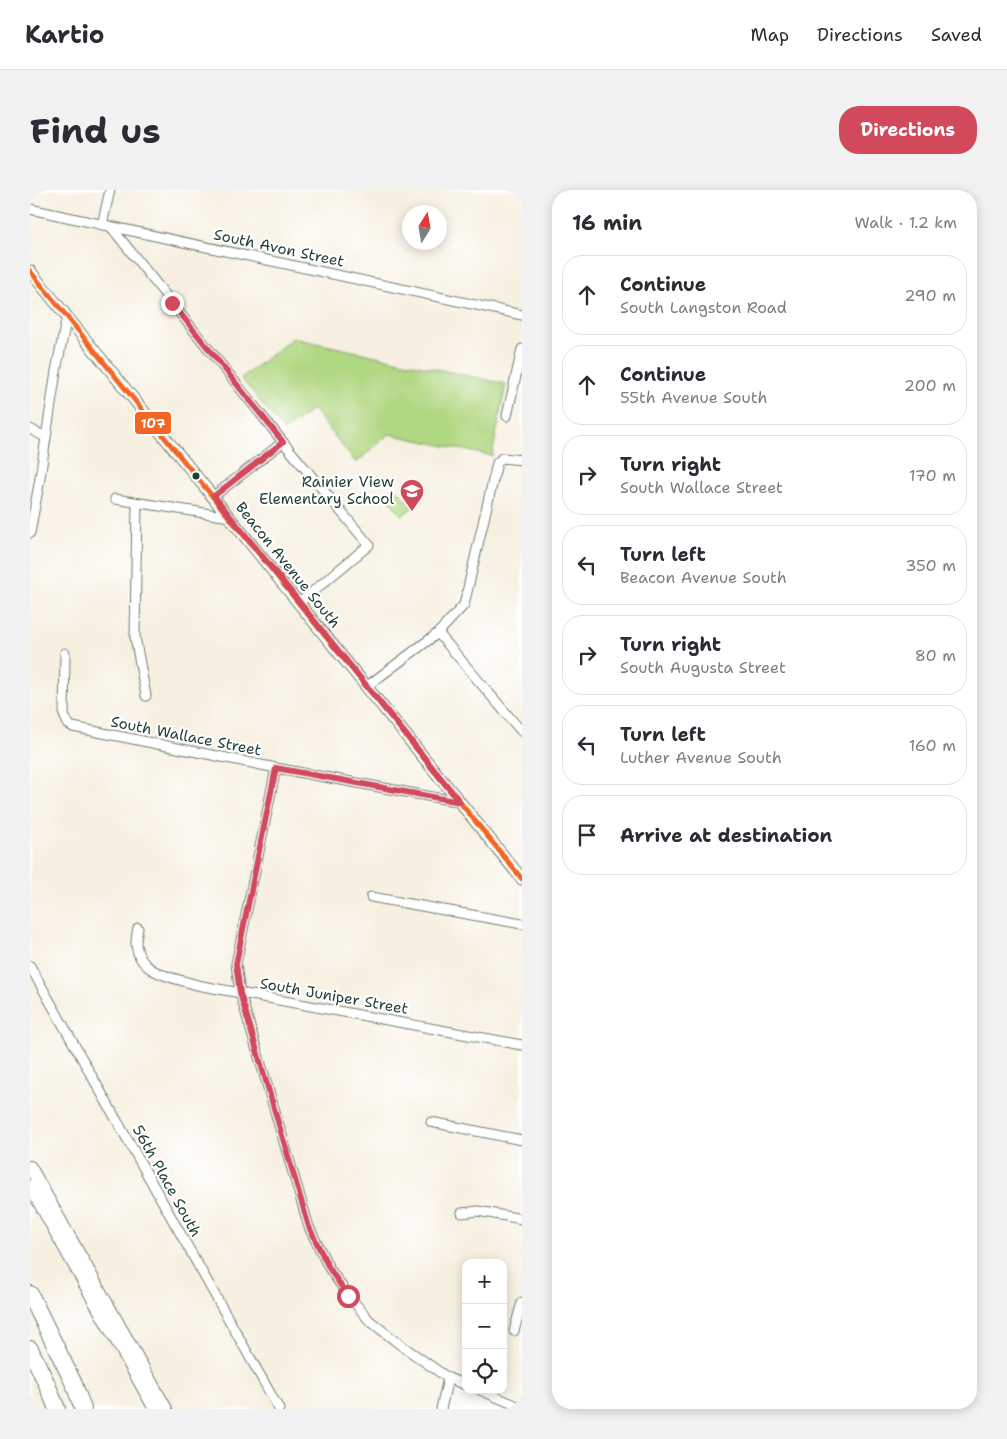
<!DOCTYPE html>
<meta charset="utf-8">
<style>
body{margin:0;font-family:"Shantell Sans",sans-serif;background:#f2f2f3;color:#2b2b33}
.controls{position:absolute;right:15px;bottom:15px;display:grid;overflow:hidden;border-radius:10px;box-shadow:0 2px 12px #0003}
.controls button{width:45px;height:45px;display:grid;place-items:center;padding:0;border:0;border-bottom:1px solid #e1e1e2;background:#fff;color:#2b2b33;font:25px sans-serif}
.compass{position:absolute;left:372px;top:15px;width:45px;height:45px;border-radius:50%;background:#fff;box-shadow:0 2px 12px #0003;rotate:11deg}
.stop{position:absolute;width:15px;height:15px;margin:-11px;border:4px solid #d1495b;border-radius:50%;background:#fff}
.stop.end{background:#d1495b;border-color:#fff;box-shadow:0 1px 5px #0008}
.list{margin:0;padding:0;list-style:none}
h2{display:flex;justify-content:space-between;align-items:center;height:65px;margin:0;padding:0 20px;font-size:21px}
h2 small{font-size:16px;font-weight:400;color:#7c7c81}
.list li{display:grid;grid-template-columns:32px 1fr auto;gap:15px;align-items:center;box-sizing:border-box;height:80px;margin:0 10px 10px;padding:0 10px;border:1px solid #e1e1e2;border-radius:20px}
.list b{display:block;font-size:19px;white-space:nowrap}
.list p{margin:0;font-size:16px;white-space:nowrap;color:#7c7c81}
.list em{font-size:16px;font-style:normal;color:#7c7c81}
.icon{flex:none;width:28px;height:28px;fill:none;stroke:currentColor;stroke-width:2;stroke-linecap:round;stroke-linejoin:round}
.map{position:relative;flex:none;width:492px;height:1219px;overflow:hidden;border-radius:20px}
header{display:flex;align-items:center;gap:30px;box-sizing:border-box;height:70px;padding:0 25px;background:#fff;border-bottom:1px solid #e1e1e2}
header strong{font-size:24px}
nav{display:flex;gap:28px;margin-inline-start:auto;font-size:18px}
.intro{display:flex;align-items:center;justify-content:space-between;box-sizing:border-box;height:120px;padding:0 30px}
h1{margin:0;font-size:35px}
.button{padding:12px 22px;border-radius:20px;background:#d1495b;color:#fff;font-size:18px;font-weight:700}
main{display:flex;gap:30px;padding:0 30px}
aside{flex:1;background:#fff;border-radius:20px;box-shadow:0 2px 12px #0003}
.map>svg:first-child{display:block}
.green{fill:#b0d781;stroke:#688a5a}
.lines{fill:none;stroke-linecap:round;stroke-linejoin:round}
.minor-casing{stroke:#6b7c70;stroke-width:11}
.tertiary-casing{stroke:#6b7c70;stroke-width:13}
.secondary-casing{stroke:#6b7c70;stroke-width:14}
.motorway-casing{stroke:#6b7c70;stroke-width:18}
.minor{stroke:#fff;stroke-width:9}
.tertiary{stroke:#fff;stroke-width:11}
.secondary{stroke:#fff;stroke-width:12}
.motorway{stroke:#fff;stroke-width:16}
.bus-1-casing{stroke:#fff;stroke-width:9}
.bus-1{stroke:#f26522;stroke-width:5}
.route{stroke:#d1495b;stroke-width:6}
.bus-dot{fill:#1f3d34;stroke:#fff;stroke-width:2}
.labels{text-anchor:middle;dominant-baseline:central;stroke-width:4.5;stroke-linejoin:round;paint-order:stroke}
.street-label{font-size:15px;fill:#1f3d34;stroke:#fff}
.poi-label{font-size:15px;fill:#1f3d34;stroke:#fff;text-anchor:end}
.line-badge{stroke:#fff;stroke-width:2}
.badge-label{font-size:14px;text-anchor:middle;font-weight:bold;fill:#fff}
</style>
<header>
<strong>Kartio</strong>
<nav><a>Map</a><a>Directions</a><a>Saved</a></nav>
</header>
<div class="intro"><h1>Find us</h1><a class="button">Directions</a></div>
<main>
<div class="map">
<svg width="492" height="1219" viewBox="0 0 492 1219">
<rect width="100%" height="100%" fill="#fff"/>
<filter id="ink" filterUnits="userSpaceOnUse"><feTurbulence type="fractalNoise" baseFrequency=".02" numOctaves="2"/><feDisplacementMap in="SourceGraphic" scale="10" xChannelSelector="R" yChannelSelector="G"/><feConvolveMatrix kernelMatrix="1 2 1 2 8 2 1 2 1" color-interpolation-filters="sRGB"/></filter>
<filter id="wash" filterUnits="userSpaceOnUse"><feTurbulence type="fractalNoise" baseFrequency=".0096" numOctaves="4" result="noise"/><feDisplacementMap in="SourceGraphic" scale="20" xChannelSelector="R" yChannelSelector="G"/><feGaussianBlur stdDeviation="1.12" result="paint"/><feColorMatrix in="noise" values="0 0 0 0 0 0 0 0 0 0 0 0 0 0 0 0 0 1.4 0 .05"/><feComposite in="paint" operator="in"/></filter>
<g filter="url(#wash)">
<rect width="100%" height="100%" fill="#f7f0e0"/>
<g class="green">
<path d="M263,148l213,46 -14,72 -103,-22 -33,29 -43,-54 -29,22 -43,-53z"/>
<path d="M368,300l14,18 -10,8 -14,-18z"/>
</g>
</g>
<g filter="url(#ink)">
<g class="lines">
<defs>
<g id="minor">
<path d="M0,19l492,106"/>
<path d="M72,35l8,-35"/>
<path d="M81,37l172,215 86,103 -70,58"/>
<path d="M477,226l15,-67"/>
<path d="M0,239l15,8"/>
<path d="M184,306l69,-54"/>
<path d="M85,309l115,18"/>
<path d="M107,313l-2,134 11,59"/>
<path d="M0,343l9,-49 17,-113 11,-55"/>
<path d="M408,443l84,99"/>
<path d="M35,463l-1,62 4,9 5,3 203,41 184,34"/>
<path d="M336,497l72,-54 26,-28 33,-142 5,-5 20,2"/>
<path d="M246,578l-40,196 4,29 69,234 20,41 19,27 21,25 29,23 50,35 18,7"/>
<path d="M341,707l151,27"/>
<path d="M108,738c-1,5 -2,11 -2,16 3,31 37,33 61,41l325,60"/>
<path d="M0,776l249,443"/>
<path d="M401,932l91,18"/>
<path d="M432,1023l16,-2 44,8"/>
<path d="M484,1141l8,-29"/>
<path d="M450,1200l42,18"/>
<path d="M411,1219l7,-31"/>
</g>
<path id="tertiary" d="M0,81l492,608"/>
<g id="secondary">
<path d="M0,977l136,242"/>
<path d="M0,996l125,223"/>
</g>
<g id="motorway">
<path d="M0,1104l44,90 9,25"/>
<path d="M0,1159l16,33 11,27"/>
</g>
</defs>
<use href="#minor" class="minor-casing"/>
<use href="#tertiary" class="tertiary-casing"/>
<use href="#secondary" class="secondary-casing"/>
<use href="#motorway" class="motorway-casing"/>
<use href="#minor" class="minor"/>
<use href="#tertiary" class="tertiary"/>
<use href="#secondary" class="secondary"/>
<use href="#motorway" class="motorway"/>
<defs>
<path id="bus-1" d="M0,81l492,608"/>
</defs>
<use href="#bus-1" class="bus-1-casing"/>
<use href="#bus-1" class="bus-1"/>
</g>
</g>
<g class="lines" filter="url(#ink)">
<path class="route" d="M142,113l111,139 -69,54 246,306 -184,-34 -40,196 4,29 69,234 20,41 19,28"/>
</g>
<defs>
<symbol id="school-pin" viewBox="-11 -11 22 30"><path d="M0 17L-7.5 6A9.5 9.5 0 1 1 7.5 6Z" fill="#d1495b" stroke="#fff"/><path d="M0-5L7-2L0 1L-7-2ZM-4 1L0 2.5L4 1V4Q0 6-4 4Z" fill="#fff"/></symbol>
</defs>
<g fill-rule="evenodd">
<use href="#school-pin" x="368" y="287" width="28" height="38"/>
</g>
<circle class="bus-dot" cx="166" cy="286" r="4.5"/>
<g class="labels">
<g class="street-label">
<text transform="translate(249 58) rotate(12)">South Avon Street</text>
<text transform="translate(258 375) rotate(51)">Beacon Avenue South</text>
<text transform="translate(156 546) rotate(11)">South Wallace Street</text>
<text transform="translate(304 806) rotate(10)">South Juniper Street</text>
<text transform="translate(137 991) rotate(61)">56th Place South</text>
</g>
<g class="poi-label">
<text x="364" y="292">Rainier View<tspan x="364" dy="17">Elementary School</tspan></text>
</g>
</g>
<rect class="line-badge" x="104" y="221" width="38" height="24" rx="5" fill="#f26522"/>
<g class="badge-label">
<text x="123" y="238">107</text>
</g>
</svg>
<div class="controls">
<button>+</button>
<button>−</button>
<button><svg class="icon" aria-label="locate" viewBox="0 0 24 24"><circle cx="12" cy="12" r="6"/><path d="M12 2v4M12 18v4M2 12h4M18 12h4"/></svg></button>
</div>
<svg class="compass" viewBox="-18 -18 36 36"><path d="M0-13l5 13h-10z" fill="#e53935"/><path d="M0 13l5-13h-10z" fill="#7c7c81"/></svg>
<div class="stop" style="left:318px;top:1106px"></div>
<div class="stop end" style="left:142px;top:113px"></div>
</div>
<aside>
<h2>16 min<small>Walk · 1.2 km</small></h2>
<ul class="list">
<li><svg class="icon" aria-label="ahead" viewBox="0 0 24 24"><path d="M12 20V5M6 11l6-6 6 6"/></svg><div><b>Continue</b><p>South Langston Road</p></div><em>290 m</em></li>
<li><svg class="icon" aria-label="ahead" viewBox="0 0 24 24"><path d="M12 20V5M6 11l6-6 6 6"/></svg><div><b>Continue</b><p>55th Avenue South</p></div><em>200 m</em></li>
<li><svg class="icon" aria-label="right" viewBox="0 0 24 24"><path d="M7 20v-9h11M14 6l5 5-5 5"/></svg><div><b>Turn right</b><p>South Wallace Street</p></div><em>170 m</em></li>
<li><svg class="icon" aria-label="left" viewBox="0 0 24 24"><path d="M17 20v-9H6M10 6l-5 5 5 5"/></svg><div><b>Turn left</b><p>Beacon Avenue South</p></div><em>350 m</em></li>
<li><svg class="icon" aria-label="right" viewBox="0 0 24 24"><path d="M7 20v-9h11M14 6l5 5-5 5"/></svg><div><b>Turn right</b><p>South Augusta Street</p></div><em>80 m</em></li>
<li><svg class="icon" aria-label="left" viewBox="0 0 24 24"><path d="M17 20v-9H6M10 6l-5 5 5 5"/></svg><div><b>Turn left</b><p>Luther Avenue South</p></div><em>160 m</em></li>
<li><svg class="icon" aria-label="arrive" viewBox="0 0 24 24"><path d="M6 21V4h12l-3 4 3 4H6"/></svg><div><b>Arrive at destination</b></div></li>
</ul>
</aside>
</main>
